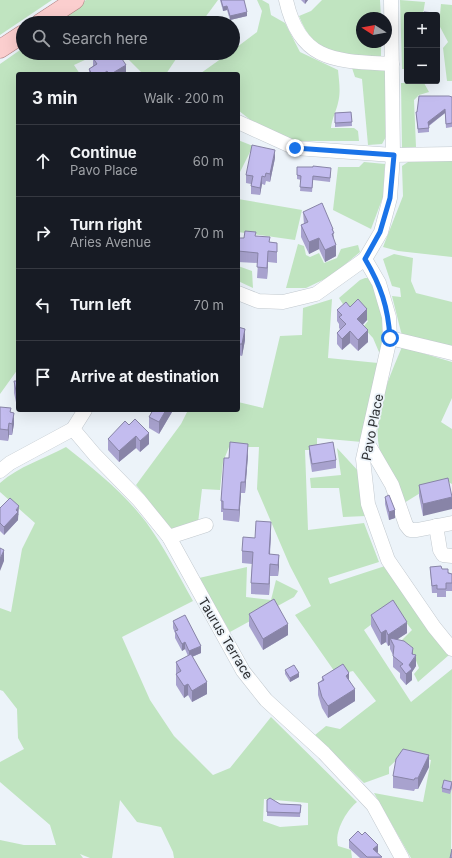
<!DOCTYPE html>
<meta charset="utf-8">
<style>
body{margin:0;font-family:Inter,sans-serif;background:#20242c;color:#f1f3f6}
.controls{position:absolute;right:12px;top:12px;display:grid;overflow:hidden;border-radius:4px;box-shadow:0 4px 16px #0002}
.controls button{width:36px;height:36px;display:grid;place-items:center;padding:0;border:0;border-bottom:1px solid #363941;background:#171b24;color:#f1f3f6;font:20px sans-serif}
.compass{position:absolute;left:356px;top:12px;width:36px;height:36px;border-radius:50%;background:#171b24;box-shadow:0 4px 16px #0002;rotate:281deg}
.stop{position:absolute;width:12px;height:12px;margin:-9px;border:3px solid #1a73e8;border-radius:50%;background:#fff}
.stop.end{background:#1a73e8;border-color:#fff;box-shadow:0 1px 4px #0008}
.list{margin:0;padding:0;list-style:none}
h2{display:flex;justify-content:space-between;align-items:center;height:52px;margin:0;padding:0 16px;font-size:17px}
h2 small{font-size:13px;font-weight:400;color:#9ea1a6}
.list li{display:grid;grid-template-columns:26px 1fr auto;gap:12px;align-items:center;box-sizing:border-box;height:72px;padding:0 16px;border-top:1px solid #363941}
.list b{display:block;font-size:15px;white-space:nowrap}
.list p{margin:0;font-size:13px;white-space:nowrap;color:#9ea1a6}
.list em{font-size:13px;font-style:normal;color:#9ea1a6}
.icon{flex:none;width:22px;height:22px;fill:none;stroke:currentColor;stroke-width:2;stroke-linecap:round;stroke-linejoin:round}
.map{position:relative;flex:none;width:452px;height:858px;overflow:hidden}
.search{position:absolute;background:#171b24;box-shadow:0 4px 16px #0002;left:16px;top:16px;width:224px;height:44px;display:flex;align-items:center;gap:10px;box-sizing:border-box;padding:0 14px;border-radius:22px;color:#9ea1a6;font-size:15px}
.panel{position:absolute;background:#171b24;box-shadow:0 4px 16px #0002;left:16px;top:72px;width:224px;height:340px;border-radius:4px}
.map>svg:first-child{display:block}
.green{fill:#c0e4c0;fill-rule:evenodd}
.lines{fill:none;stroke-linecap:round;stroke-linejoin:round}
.minor-casing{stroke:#c2c9cf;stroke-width:15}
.major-casing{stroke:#b18182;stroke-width:19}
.minor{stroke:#fff;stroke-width:14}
.major{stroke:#fbcece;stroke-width:18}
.wall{fill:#a8a2ce}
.shaded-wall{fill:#8884a7}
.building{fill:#c3bcef;stroke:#8884a7}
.route{stroke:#1a73e8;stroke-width:5}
.labels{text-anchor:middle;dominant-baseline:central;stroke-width:3.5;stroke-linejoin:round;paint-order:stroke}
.street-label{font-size:13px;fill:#2c2e31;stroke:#ecf3f9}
</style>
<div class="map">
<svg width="452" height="858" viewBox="0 0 452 858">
<rect width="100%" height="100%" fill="#ecf3f9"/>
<g class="green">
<path d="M0,0h52l-52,35z"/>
<path d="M86,0h132l-17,23h-144z"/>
<path d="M257,0h5l7,4 2,11 14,8 15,29 38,18c1,11 3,22 0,33 -2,9 -6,15 -7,25h23l4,3 1,10h-63l-43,-19 -15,-12v-36l-37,-1 28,-20h4v-3l24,-18 5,-21z"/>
<path d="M322,0h58l1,18h-19v24h19v16c-38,-2 -66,0 -82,-42l12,-5z"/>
<path d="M400,0l25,2 -2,12 -16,1v54h-5z"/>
<path d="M441,4l11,1v76h-5l-4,-33 5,-6 -9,-17z"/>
<path d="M23,48v5h77l-26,12 6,9h-62v295l-18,25v-330z"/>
<path d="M122,53h58l-14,21h-23z"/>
<path d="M352,68l33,1 2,66 -5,9 -14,1 -6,-66 -7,-2z"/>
<path d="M401,83h23l5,9 -10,3 -5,5 2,47 -14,2z"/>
<path d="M238,140l15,6 -13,26h-2z"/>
<path d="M452,157v100l-54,-6 -15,-4 20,-51 -1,-30 12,-8z"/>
<path d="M364,162l21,2 -2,33 -12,32 -38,-19 5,-43h21z"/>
<path d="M238,199l64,11 -7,30 -57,-8z"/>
<path d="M298,244l6,2 2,9 4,2 9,-4 5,10 13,-5 4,-9 17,-4 2,7 -29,24 -25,12h-20z"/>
<path d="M394,254l19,4 -2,23 5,12 36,9v46l-47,-8 -4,-8 -9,-36 9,1 -1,-9 -8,-2 -9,-27z"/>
<path d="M238,266l14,5 1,17 -15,-7z"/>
<path d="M365,278h6l14,34 -1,40h-5l-6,-14 -10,-11 5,-6 -11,-12 -7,6 -11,-17 21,-18z"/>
<path d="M332,299l-4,59 50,5 -16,79 -45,-4v12h-12l3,80 56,-7 15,39 -51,16 2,6 55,-18 64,89 -31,27 -4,-8 5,-6 -6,-15 -18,-6 17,-17 -18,-23 -30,23 47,72 41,-33 -1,189h-40l-37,-65 49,9 8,-42 -28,-6 -14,13v7l-25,9 -49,-48 11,-9 14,3 36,-28 -23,-30 -16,4 -42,-60 16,-9 -21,-40 -33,-77 2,-42h-30l-6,15 -3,28 -18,-1 -4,34 -25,8 -37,-46 45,-61 7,-14h50v-8l25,6 17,-72 22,-1 1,-27z"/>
<path d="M402,347l50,15v36l-11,24 11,7v55l-9,-5 -39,24c-6,-13 -23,-43 -25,-56 -6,-34 10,-69 23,-100z"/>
<path d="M66,447c28,22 58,46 80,75 18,25 32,52 47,79l-71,36 28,63 24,36 39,39 17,-7 41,-51 86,85c-11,9 -23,30 -19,44l13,4 1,8h-178l-1,-6 -12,-25 -24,-5 -17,-22 -8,58h-22l-10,-4 3,4h-83v-18l24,5h32l-6,-20 -50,-43v-20l24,-13 -6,-11 -1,-29 -14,-18 -3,-1v-82l11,4 11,-63 13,-26 -35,-31v-9c19,-17 44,-24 66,-36zM264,799l44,4v22l-28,2 -17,-6z"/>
<path d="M337,448l23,25 6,43 -23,1 -4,-29h-28l-1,-10 31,-3z"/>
<path d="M247,567l-1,30 25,3 5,-20 22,11 -4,6 -64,35 -31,-54z"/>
</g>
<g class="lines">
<defs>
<g id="minor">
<path d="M286,0c14,63 51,61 106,64"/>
<path d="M238,122l57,26 98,7 59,-1"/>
<path d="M365,259l14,24 10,34 1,21 -27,121 5,45 20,56 46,67 18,22"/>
<path d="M238,293l20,8 25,1 33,-8 49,-35 16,-27 9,-34 3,-43 -2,-155"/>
<path d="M390,338l62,15"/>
<path d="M73,429l22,26 44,45 30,37 74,134 23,29 58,53 49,52 29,53"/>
<path d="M367,442l25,43 14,40 4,5h7l35,-7"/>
<path d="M0,471l10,-8 63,-34 12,-19"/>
<path d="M436,526l4,24 3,5 9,1"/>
<path d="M169,537l37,-12"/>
</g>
<g id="major">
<path d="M40,23l35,-23"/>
<path d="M0,49l23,-15"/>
</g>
</defs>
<use href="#minor" class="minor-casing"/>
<use href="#major" class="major-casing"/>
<use href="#minor" class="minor"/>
<use href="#major" class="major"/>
</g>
<g class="wall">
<path d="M220,0h24l3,16 -17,4 -3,-10 -4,1z"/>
<path d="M301,0h7l-3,4z"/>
<path d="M96,53h22l8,20 -2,1h-35v-5l4,-3v-8l3,-2z"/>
<path d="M452,97v30l-6,1 -1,-15 -16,13v6l-11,1 -2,-21h1z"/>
<path d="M351,112l1,14 -17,1v-14z"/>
<path d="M275,158l-5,24 -4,-1 -1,4 -3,-1 -2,11 -9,-1v-10l-5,-1v-8z"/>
<path d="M297,167l34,5 -1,10 -17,-2 -1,12 -12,-1 1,-11 -4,-1z"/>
<path d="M303,212l30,21 3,23 -11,6 -6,-13 -10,5 -8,-17v-12l3,-1z"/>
<path d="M256,236l14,6 7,1v20l-9,-1 -1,17 -10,-1 1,-15 -20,-1v-24h6z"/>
<path d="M350,307l17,13 -4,5 5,17 -10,9 -8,-8 -8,7 -5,-6v-11l3,-4 -1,-1v-4l-2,-3v-11z"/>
<path d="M238,327l7,13 -3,16 -4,-1z"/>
<path d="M14,381h4l-1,26 -3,-14z"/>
<path d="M0,407l11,5 3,12 -2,11h-3l-1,6 -8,-1z"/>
<path d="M172,410v2l-13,22 -10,-6v-11z"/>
<path d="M129,425l20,19 -9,8 -4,-4 -17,14 -11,-12v-11z"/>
<path d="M309,446l27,14v8l-24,4 -3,-18z"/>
<path d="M248,455l-3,38h-4l-2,29 -16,-2v-8h-2v-11l8,-43z"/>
<path d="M419,485l33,12 -29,19 -4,-20z"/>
<path d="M385,497l10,21 -6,2 -4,-16z"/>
<path d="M0,508l19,6 -1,1v5l-14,15 -4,-4z"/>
<path d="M271,533l-1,22h9l-1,21h-8l-1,19 -18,-1v-11l1,-19 -10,-1v-12l13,-13z"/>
<path d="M430,567l12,2 10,5v17h-6v6h-9v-4h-5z"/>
<path d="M249,614l39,21 -25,15 -14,-24z"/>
<path d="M371,615l36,18 -10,6 16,16 3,11 -4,6v8l-6,5 -6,-7v-5l-7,-6v-12l-3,-6v-4l-2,1 -2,-4 -5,3 -10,-19z"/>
<path d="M173,621l28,32 -9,4 15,37 -15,8 -4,-7 -4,3 -8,-13v-23l12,-6 -3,-7 -3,2 -7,-13v-5l-2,-5z"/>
<path d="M285,670l14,7 -9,5 -5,-8z"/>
<path d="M322,677l27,3 6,21 -27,17 -6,-10 -4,-13v-12l4,-3z"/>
<path d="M429,767l-11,22h-3l-1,2 -21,-3v-12z"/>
<path d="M452,782v6l-2,6 -8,-2v-4z"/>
<path d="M267,800l13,4 21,1 -1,12 -33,-1z"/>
<path d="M349,840l29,12 -1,1 5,5h-22l-11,-10z"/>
</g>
<g class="shaded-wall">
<path d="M305,0h3l-3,4z"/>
<path d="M227,6v4l-4,1v-4z"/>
<path d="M247,12v4l-17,4v-4z"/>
<path d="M126,65v8l-2,1h-13z"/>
<path d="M445,109v4l-17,13v-4z"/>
<path d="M275,150v8l-5,24v-8z"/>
<path d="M262,176v8l-2,11v-7z"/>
<path d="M332,229h1l1,16 -2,1z"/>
<path d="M319,238v11l-10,5v-12z"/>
<path d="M336,245v11l-11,6v-12z"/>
<path d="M268,251v11l-1,17v-11z"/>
<path d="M367,309v11l-10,10v-11z"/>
<path d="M245,329v11l-3,16v-12z"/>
<path d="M368,330v12l-10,9v-11z"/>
<path d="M350,331v12l-8,7v-11z"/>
<rect x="17" y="396" width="1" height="11"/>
<path d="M166,410h6v2l-13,22v-12z"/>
<path d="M14,413v11l-2,11v-11z"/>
<path d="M9,423v12l-1,6v-11z"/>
<path d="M149,433v11l-9,8v-11z"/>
<path d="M136,436v12l-17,14v-11z"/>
<path d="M248,444v11l-3,38v-11z"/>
<path d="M241,482v11l-2,29v-12z"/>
<path d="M452,497v12l-29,7v-12z"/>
<path d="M19,506l-1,14 -14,15v-8z"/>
<path d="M395,510v8l-6,2v-8z"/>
<path d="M271,522v11l-2,33v-12z"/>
<path d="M4,550v11l-4,10v-12z"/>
<path d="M279,555v12l-1,9v-11z"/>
<path d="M270,564v12l-1,19v-11z"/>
<path d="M407,622v11l-15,10 -2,-5v7l-2,1v-11z"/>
<path d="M288,624v11l-25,15v-11z"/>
<path d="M386,630v12l-5,3v-12z"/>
<path d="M185,642v7l-3,2v-7z"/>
<path d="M201,646v7l-12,5v-7z"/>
<path d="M413,648v12l3,-5v11l-4,6v8l-6,5v-11l3,-9z"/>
<path d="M299,673v4l-9,5v-4z"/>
<path d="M349,673v11l-3,-8z"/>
<path d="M207,682v12l-15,8v-11z"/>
<path d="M188,684v11l-4,3v-12z"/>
<path d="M355,689v12l-27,17v-12z"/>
<path d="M429,755v12l-11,22v-11z"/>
<path d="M378,845v7l-5,5v-8z"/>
</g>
<g class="building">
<path d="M221,0h23l3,12 -17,4 -3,-10 -4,1z"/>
<path d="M424,12l11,1v2h-11z"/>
<path d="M437,23h1l-1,18z"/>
<path d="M96,53h22l8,12 -15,9h-2l-2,-3 -4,3h-11l-3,-5 8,-5 -4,-6 5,-3z"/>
<path d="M419,96h30l3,1v26l-6,1 -1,-15 -17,13 1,6 -11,1 -2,-17h1z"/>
<path d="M351,112l1,10 -17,1v-10z"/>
<path d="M252,145l23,5 -5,24 -4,-1 -1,4 -3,-1 -2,12 -9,-2 2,-10 -7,-1z"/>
<path d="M313,166l18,2 -1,10 -17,-2 -1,12 -12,-1 1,-11 -4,-1v-8h16z"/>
<path d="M322,203l11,26h-1l2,4 -2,1 4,11 -11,5 -6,-12 -10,4 -8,-17 7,-3 -5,-10z"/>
<path d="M245,231l11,1 -1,4 15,1 -1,5 8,1v9l-9,-1 -1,17 -10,-1 1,-14 -20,-2v-13h6z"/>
<path d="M358,299l9,10 -10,10 11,11 -10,10 -8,-9 -8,8 -5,-6 9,-9 -7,-7 3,-2 -5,-5 9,-8 4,5z"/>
<path d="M238,327l7,2 -3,15h-4z"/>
<path d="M14,381h4v15h-1z"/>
<path d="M0,407l11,1 -1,4 4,1 -2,11 -3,-1 -1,7 -8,-1z"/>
<path d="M153,410h13l-7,12 -10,-5z"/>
<path d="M135,419l14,14 -9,8 -4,-5 -17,15 -11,-12 17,-18 4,4z"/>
<path d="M230,442l18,2 -3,38h-4l-2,28 -16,-1v-8h-2l3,-43h5z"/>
<path d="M333,442l3,18 -24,4 -3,-18z"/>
<path d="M448,478l4,19 -29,7 -4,-19z"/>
<path d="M389,495l6,15 -6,2 -4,-15z"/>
<path d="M10,498l9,8 -3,4 2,2 -14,15 -4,-4v-15z"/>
<path d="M256,521l15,1 -2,32 10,1 -1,10 -8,-1 -1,20 -18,-1 2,-31 -11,-1 1,-14 12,1z"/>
<path d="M0,548l4,2 -4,9z"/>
<path d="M441,566l1,3h6v4l4,1v9h-6v6h-9v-4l-5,1 -2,-19z"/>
<path d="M274,599l14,25 -25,15 -14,-25z"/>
<path d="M393,600l14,22 -19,13 -2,-5 -5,3 -10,-18z"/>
<path d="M185,615l16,31 -12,5 -4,-9 -3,2 -7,-13 3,-1 -5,-9z"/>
<path d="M390,638l14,3 9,7 -1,6 4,1 -7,10 3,4 -6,5 -6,-8 3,-2 -10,-8 1,-10z"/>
<path d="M191,654l16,28 -15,9 -4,-7 -4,2 -8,-12 5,-3 -5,-9z"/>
<path d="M343,664l6,9 -3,3 9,13 -27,17 -6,-9 -4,-14 6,-3 -2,-3z"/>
<path d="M294,665l5,8 -9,5 -5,-8z"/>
<path d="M403,749l26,6 -11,23h-3l-1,2 -21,-4 3,-17z"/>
<path d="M444,780l8,2 -2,8 -8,-2z"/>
<path d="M270,798l10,6 21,1 -1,8 -33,-1v-12z"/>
<path d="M358,831l4,4 3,-3 13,13 -5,4 9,8h-15l-18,-17z"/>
<path d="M452,849v9h-2z"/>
</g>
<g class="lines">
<path class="route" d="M295,148l99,7 -4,43 -10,34 -15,27c16,27 23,48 25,79"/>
</g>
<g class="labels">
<g class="street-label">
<text transform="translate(372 427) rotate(-79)">Pavo Place</text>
<text transform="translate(226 638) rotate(59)">Taurus Terrace</text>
</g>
</g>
</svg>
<div class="controls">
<button>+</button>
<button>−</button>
</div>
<svg class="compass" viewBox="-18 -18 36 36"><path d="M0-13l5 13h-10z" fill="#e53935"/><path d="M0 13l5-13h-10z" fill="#9ea1a6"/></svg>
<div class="stop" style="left:390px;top:338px"></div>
<div class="stop end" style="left:295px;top:148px"></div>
<div class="search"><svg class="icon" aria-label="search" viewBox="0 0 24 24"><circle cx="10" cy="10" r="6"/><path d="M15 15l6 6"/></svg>Search here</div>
<section class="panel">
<h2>3 min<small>Walk · 200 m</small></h2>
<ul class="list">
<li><svg class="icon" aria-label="ahead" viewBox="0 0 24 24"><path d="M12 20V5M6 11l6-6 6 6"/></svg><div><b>Continue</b><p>Pavo Place</p></div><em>60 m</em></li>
<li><svg class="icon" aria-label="right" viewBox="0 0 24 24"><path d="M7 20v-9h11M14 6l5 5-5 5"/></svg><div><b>Turn right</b><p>Aries Avenue</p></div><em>70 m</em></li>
<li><svg class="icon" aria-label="left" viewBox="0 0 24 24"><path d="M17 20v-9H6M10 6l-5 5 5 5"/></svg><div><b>Turn left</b></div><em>70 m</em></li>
<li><svg class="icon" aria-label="arrive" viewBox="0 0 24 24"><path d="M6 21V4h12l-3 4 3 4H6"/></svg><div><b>Arrive at destination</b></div></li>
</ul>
</section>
</div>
